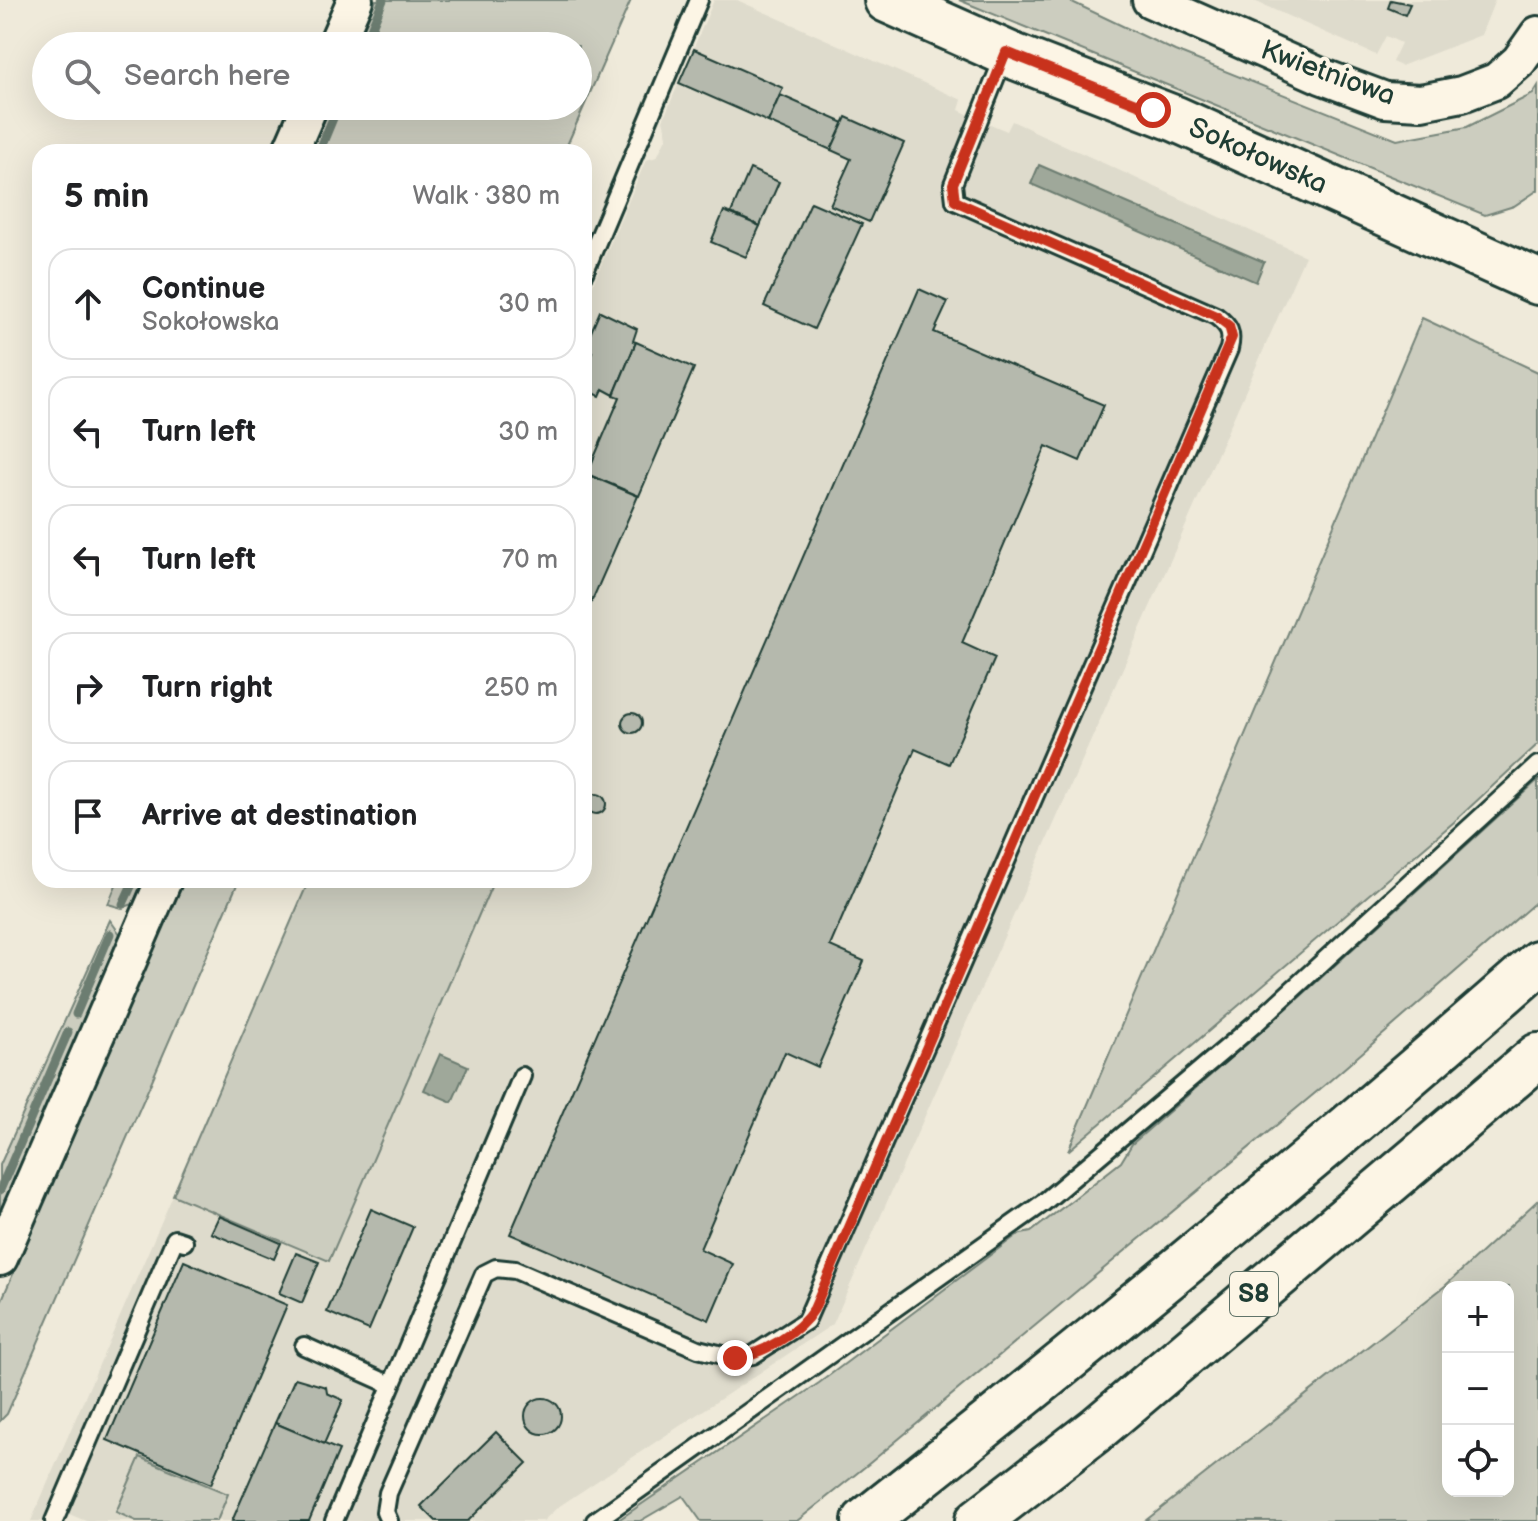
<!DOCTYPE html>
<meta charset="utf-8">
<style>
body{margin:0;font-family:"Balsamiq Sans",sans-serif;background:#f2f2f2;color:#202124}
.controls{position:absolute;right:24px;bottom:24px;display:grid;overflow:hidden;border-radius:16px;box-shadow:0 8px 32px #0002}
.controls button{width:72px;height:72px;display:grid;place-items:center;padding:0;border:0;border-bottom:2px solid #e0e0e0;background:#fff;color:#202124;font:40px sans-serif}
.stop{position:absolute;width:24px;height:24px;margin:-18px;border:6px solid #c8321e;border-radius:50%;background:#fff}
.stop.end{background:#c8321e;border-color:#fff;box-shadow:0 2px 8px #0008}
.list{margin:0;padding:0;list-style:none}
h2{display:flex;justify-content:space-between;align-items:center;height:104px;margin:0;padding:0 32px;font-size:34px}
h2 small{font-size:26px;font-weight:400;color:#757577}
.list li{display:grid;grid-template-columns:52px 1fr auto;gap:24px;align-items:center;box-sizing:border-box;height:112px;margin:0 16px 16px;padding:0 16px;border:2px solid #e0e0e0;border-radius:24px}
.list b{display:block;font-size:30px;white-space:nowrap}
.list p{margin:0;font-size:26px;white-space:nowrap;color:#757577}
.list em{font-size:26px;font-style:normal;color:#757577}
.icon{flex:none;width:44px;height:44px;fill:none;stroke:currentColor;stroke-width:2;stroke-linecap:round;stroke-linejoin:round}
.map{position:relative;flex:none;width:1538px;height:1521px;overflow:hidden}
.search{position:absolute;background:#fff;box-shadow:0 8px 32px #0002;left:32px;top:32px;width:560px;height:88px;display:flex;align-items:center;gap:20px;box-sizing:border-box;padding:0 28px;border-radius:44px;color:#757577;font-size:30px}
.panel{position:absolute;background:#fff;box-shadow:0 8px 32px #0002;left:32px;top:144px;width:560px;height:744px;border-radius:24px}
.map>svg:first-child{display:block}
.built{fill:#dedbcc}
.green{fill:#cccdbf;stroke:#76857a;stroke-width:2;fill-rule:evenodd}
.water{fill:#9fa89a;stroke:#6c7d71;stroke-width:2}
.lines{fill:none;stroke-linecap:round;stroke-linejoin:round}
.stream{stroke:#6c7d71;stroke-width:9}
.building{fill:#b5b9ad;stroke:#1f3d34;stroke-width:2}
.lane-casing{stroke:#1f3d34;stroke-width:22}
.street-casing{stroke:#1f3d34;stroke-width:40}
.secondary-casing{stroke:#1f3d34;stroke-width:50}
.highway-casing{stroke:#1f3d34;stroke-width:50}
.lane{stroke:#fcf5e5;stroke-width:16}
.street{stroke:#fcf5e5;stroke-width:34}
.secondary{stroke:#fcf5e5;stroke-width:44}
.highway{stroke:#fcf5e5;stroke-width:44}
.route{stroke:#c8321e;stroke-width:10}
.labels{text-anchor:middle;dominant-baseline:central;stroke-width:8;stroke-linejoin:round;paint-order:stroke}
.shield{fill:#fcf5e5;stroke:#617469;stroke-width:2}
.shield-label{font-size:26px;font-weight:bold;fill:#1f3d34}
.street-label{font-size:28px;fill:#1f3d34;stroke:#fcf5e5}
</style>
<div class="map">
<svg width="1538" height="1521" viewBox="0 0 1538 1521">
<rect width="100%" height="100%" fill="#efeada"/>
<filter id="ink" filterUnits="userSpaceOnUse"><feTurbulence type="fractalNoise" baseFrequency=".0125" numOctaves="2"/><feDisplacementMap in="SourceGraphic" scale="16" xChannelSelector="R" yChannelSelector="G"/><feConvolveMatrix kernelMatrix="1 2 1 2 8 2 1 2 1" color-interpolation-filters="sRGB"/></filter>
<g filter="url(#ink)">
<g class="built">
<path d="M714,0h23l225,100 -3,10 19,9 29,12 5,-10 293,135 -472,1068 -275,183 -15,14h-326l11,-27 -112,18 20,9h-50l-17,-7 -4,7h-34l142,-326 156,65 165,-380h90v-575l62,-145 11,-3 10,-21 -4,-16z"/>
<path d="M1252,0h243l-14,35 -80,31 -9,-4 9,-19 -15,-7 -10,19z"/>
</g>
<g class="green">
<path d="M376,0h255l-67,152h-253l19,-46h248v-60h-222z"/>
<path d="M959,0h109l107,51 222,89 70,-13 66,-33 5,-8v104l-24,16 -29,9z"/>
<path d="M1422,318l116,54v372l-84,78 -386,329z"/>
<path d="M1538,780v120l-212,184 -455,378 -74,59h-96l-18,-25 -43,25h-23l202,-138 198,-148 14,-3 90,-70 11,-18 168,-147z"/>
<path d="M118,880h25l-10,24 -11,4 -14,-4z"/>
<path d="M184,880h55l-232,534 -7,7v-117z"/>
<path d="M309,880h185l-165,381 -156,-66z"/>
<path d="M110,920l10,14 -120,280v-49z"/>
<path d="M1538,1200v321h-393l300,-235zM1448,1287h60v204h-60z"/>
<path d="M140,1457l88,37 -11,27h-81l-20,-9z"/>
</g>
<g class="water">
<path d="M1039,165l225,97 -8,20 -225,-98z"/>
<path d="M440,1054l28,12 -16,36 -28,-12z"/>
</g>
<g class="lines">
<g class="stream">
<path d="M364,46l19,-46"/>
<path d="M319,152l19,-46"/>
<path d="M123,904l11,-24"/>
<path d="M76,1014l34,-80"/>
<path d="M0,1190l68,-158"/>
</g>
</g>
<g class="building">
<path d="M1391,0l19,4 -5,11 -17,-7z"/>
<path d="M694,49l89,39 -15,34 -89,-39z"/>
<path d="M780,95l64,28 -13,27 -63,-28z"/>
<path d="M846,117l58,26 -35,79 -39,-17 21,-46 -20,-9z"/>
<path d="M750,169l29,13 -19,44 -29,-13z"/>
<path d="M811,202l51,22 -48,105 -50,-23z"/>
<path d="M724,211l36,15 -14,31 -35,-15z"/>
<path d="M919,289l29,13 -14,30 170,73 -24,56 -34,-15 -84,197 33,15 -46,106 -34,-15 -85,197 34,15 -46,106 -33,-15 -85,197 33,15 -24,56 -199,-86z"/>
<path d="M600,311l37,18 -4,12 3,1 -22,53 -11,-6 -3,7 -16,-7v-33l5,2 3,-6 -8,-4z"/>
<path d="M636,342l58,26 -55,128 -52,-22 33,-77 -6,-2z"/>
<path d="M584,473l54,23 -47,107 -7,-3z"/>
<circle cx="632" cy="723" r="10"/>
<circle cx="596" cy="804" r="10"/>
<path d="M371,1209l42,18 -44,103 -42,-18z"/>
<path d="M219,1216l62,27 -7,16 -63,-26z"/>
<path d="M296,1253l23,9 -17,41 -23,-10z"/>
<path d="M184,1261l103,44 -76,179 -104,-44z"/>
<path d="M295,1378l31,9 1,6 16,7 -19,44 -49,-21z"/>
<circle cx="543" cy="1416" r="18"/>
<path d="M275,1423l64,27 -30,71h-77z"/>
<path d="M496,1432l31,31 -59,58h-32l-15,-15z"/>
</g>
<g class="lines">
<defs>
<g id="lane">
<path d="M584,273l115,-273"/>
<path d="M304,1346l87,39"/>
<path d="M54,1521l121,-282 9,3"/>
<path d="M334,1521l188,-445"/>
<path d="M389,1521l-4,-9 3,-19 96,-219 12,-6 19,2 183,79 37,9 18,-3 53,-34 423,-972c4,-17 0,-23 -13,-33l-261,-115 -2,-17 52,-130"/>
<path d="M595,1521l448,-318 213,-180 282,-258"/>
</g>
<g id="street">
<path d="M1150,0l171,76 64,24 36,2 41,-8 34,-13 23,-20 19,-27"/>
<path d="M335,46l20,-46"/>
<path d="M290,152l20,-46"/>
<path d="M0,1258l164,-378"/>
</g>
<path id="secondary" d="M887,0l126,56 163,63 362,163"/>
<g id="highway">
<path d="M865,1521c229,-180 454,-365 673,-558"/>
<path d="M978,1521l119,-92 441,-373"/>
</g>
</defs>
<use href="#lane" class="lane-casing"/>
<use href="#street" class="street-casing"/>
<use href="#secondary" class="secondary-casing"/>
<use href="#highway" class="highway-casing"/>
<use href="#lane" class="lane"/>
<use href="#street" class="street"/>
<use href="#secondary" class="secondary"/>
<use href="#highway" class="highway"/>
</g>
</g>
<g class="lines" filter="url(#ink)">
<path class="route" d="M735,1358c28,-4 64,-25 79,-49l418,-972 -3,-11 -13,-10 -261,-115 -2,-17 53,-132 147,58"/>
</g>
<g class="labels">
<rect class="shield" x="1230" y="1272" width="48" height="44" rx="6"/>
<g class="shield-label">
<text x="1254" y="1294">S8</text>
</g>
<g class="street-label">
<text transform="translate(1328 73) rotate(20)">Kwietniowa</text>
<text transform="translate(1258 156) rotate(24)">Sokołowska</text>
</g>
</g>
</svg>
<div class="controls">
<button>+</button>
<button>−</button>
<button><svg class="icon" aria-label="locate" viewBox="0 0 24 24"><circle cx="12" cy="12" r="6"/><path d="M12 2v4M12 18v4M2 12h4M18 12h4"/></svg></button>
</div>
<div class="stop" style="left:1153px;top:110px"></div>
<div class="stop end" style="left:735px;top:1358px"></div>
<div class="search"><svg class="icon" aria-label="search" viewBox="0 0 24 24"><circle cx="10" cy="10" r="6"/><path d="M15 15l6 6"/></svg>Search here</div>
<section class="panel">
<h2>5 min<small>Walk · 380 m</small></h2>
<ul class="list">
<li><svg class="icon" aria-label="ahead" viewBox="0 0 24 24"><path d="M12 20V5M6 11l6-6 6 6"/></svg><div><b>Continue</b><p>Sokołowska</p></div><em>30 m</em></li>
<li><svg class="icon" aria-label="left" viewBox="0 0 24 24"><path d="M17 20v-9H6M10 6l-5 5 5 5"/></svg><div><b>Turn left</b></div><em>30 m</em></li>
<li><svg class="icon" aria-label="left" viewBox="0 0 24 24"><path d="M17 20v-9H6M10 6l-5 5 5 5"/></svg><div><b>Turn left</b></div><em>70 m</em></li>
<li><svg class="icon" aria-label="right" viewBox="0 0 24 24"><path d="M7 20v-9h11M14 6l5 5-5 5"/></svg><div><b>Turn right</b></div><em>250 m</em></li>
<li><svg class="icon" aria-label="arrive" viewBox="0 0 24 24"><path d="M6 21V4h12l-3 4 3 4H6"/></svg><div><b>Arrive at destination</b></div></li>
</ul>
</section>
</div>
